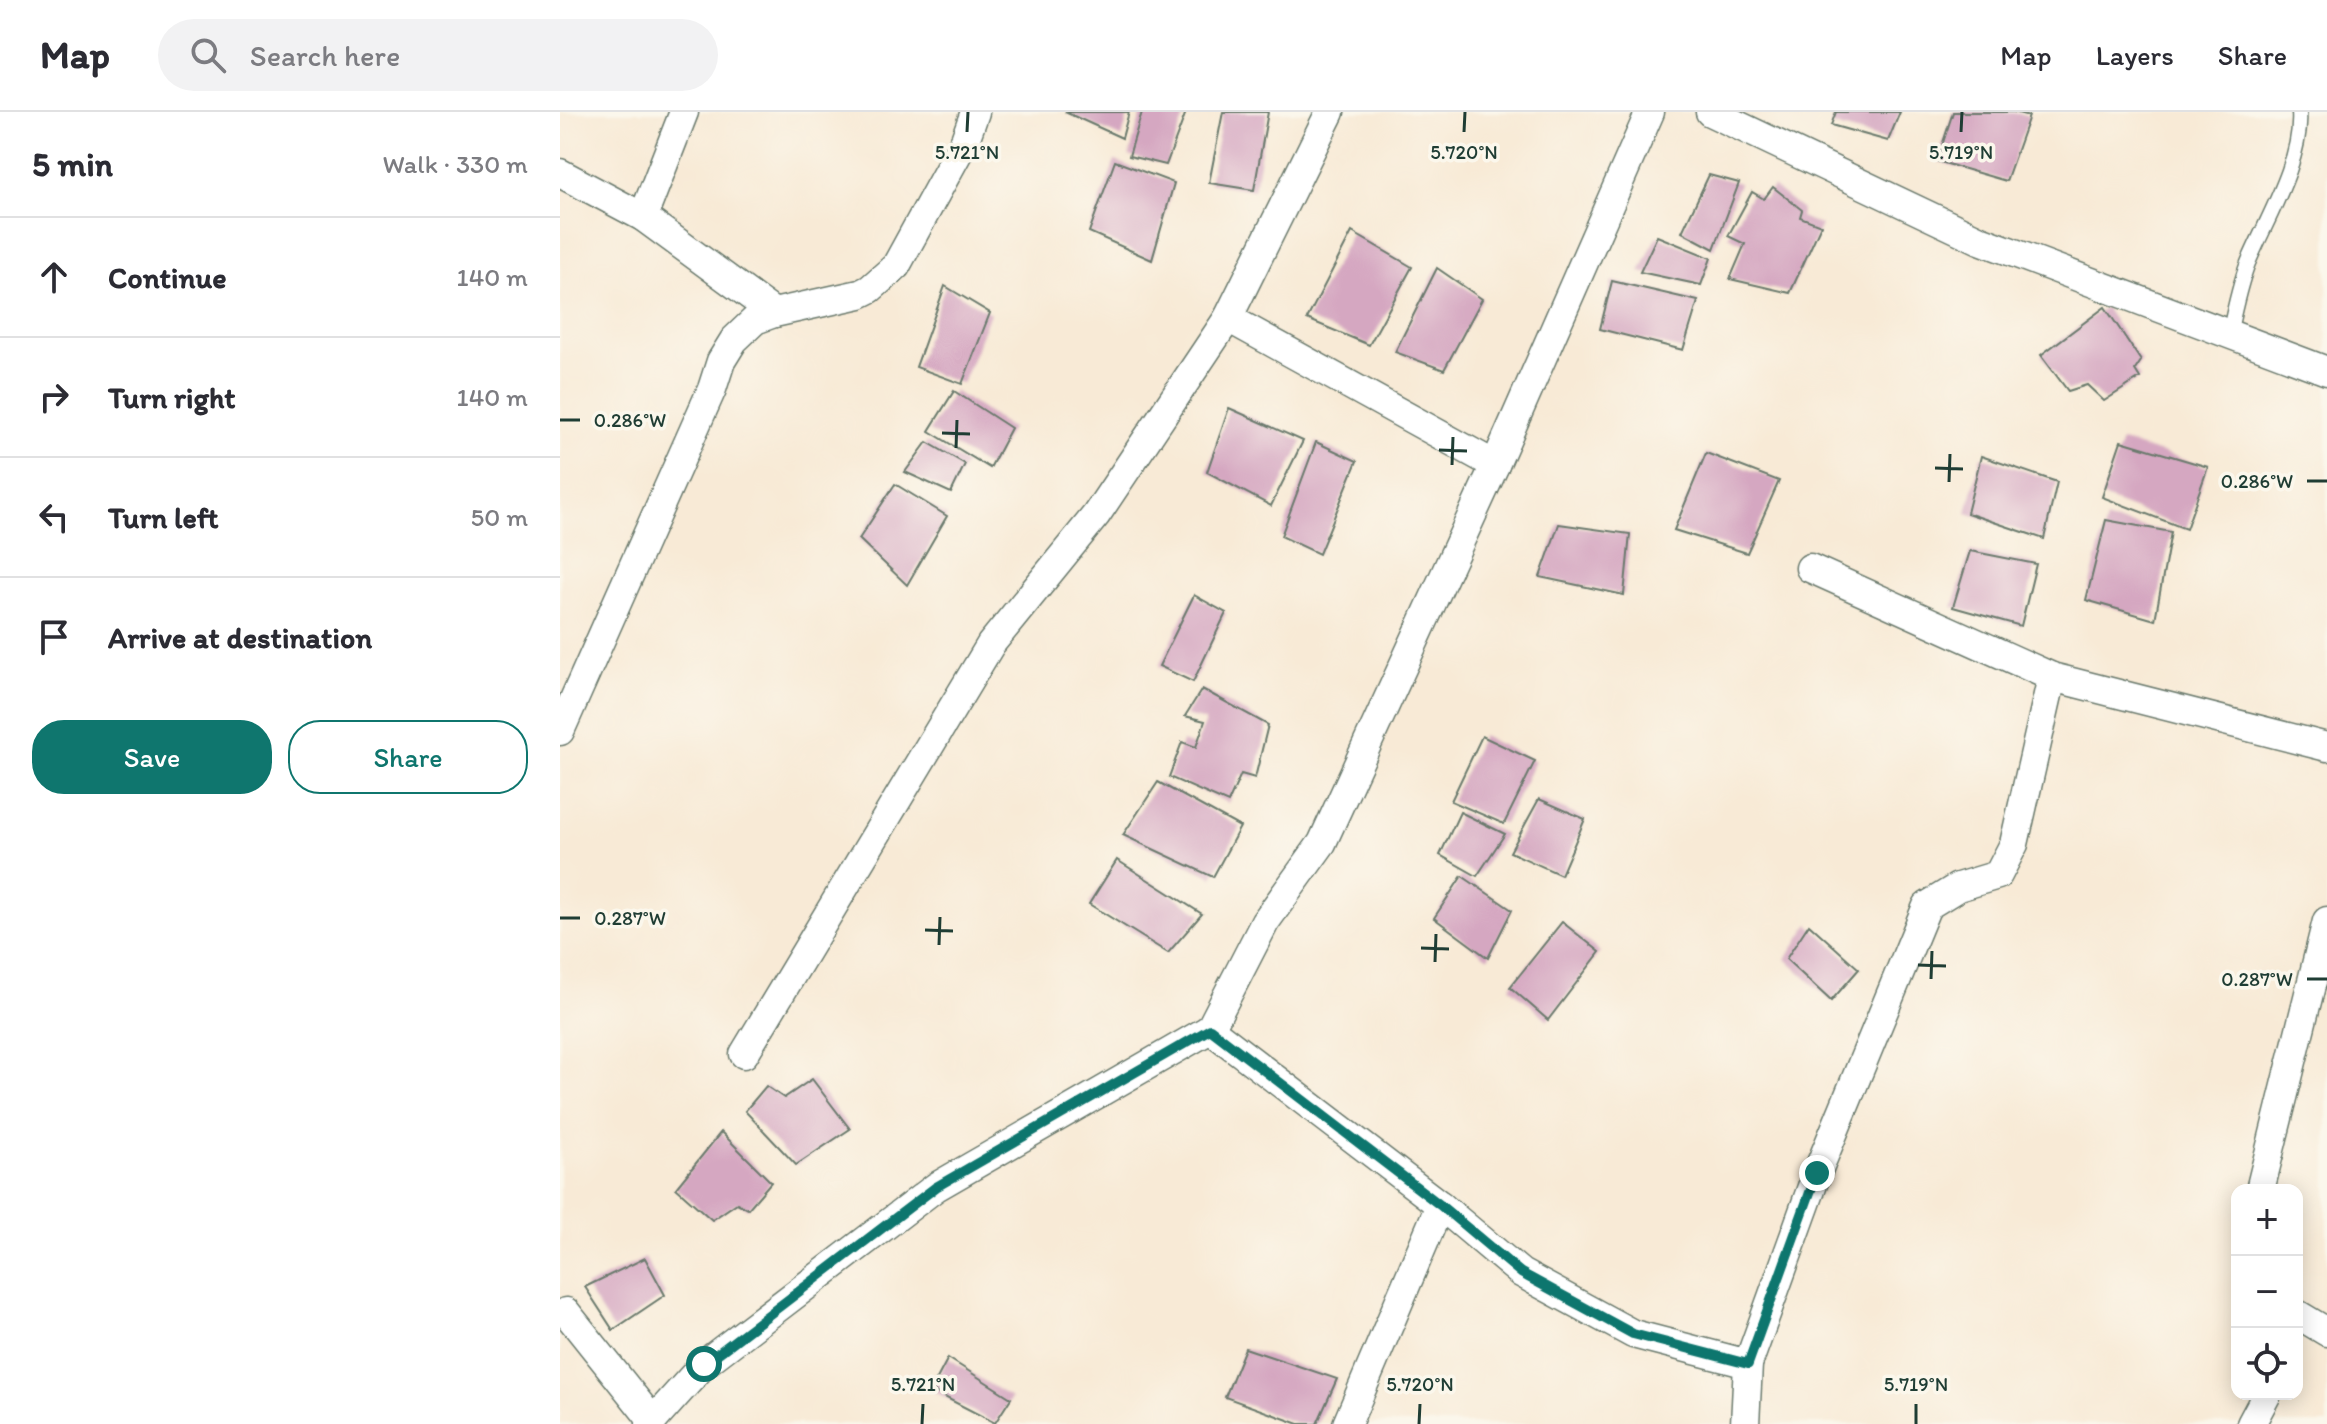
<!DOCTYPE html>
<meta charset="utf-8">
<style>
body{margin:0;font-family:Itim,sans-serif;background:#f2f2f3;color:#2b2b33}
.controls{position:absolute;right:24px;bottom:24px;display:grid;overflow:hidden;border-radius:16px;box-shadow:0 4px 20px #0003}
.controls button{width:72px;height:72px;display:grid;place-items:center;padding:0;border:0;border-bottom:2px solid #e1e1e2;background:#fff;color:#2b2b33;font:40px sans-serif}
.stop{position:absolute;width:24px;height:24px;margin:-18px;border:6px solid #0f766e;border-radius:50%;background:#fff}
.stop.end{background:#0f766e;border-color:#fff;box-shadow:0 2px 8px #0008}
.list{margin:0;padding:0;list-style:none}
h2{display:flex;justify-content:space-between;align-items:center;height:104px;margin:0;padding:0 32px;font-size:34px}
h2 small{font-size:26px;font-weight:400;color:#7c7c81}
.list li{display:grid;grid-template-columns:52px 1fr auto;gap:24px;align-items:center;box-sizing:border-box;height:120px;padding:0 32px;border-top:2px solid #e1e1e2}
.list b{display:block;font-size:30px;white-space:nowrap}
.list em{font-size:26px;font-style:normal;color:#7c7c81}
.actions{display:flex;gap:16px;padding:24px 32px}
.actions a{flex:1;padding:18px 0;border:2px solid #0f766e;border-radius:32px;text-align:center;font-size:28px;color:#0f766e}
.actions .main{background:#0f766e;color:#fff}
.icon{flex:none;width:44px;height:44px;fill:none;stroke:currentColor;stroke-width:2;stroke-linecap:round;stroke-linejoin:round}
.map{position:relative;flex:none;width:1767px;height:1312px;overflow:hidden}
header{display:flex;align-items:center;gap:48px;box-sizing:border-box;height:112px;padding:0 40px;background:#fff;border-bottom:2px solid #e1e1e2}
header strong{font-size:38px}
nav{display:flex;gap:44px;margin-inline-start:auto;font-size:28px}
.search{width:560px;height:72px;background:#f2f2f3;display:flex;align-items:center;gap:20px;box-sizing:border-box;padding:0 28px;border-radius:44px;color:#7c7c81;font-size:30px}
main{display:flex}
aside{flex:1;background:#fff}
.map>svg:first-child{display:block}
.building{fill:#d5a7c1}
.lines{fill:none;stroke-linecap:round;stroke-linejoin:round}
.service-casing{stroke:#6b7a6d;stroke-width:17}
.minor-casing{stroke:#6b7a6d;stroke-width:31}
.service{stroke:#fff;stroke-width:14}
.minor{stroke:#fff;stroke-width:28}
.route{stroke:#0f766e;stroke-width:10}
.ticks{fill:none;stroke:#1f3d34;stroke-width:3}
.ticks-label{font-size:20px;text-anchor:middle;fill:#1f3d34;stroke:#fbf7ec;stroke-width:7;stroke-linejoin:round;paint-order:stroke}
</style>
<header>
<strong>Map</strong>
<div class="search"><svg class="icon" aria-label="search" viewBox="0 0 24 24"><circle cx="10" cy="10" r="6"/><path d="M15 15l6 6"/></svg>Search here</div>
<nav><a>Map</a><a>Layers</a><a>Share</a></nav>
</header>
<main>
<aside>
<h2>5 min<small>Walk · 330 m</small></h2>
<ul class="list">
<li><svg class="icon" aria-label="ahead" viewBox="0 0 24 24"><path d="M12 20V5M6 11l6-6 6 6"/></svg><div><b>Continue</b></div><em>140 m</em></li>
<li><svg class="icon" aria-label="right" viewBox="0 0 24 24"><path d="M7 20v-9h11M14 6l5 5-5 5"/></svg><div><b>Turn right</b></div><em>140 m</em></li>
<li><svg class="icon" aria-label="left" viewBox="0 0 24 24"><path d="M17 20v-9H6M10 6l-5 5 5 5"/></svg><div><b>Turn left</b></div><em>50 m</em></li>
<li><svg class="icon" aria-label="arrive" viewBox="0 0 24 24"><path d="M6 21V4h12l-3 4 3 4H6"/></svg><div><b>Arrive at destination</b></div></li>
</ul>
<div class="actions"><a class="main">Save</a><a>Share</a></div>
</aside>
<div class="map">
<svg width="1767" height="1312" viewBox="0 0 1767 1312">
<rect width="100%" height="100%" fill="#fbf7ec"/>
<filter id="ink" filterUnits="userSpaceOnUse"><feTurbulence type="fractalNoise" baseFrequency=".0125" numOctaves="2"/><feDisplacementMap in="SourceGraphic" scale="16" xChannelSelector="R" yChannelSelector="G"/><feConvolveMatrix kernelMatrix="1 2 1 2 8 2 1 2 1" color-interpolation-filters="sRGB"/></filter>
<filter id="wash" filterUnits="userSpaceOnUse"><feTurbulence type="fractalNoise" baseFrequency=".006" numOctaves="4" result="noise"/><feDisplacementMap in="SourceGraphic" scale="32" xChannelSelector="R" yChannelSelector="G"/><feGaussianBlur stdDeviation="1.8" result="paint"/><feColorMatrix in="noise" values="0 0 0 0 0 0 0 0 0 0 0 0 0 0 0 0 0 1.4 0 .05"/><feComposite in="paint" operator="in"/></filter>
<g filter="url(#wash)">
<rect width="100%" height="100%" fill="#f8ead6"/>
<g id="blocks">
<g class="building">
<path d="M505,0h64l-7,26z"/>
<path d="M582,0h44l-20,53 -37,-9z"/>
<path d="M663,0h45l-14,78 -45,-7z"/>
<path d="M1276,0h64l-12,29 -57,-16z"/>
<path d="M1393,0h61l15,4 -23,65 -69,-20z"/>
<path d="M555,49l59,22 -22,77 -63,-28z"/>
<path d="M1149,63l30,8 -25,66 -32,-17z"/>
<path d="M1213,75l29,23 -2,7 21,8 -31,68 -60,-14 15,-35 -17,-8 24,-44 12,7z"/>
<path d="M792,120l60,35 -43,78 -62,-26z"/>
<path d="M1097,124l54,22 -10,27 -61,-13z"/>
<path d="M877,156l45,31 -38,71 -49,-18z"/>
<path d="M1052,169l86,20 -15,49 -83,-21z"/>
<path d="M385,174l45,27 -28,71 -46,-17z"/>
<path d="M1545,195l36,54 -6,9 5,8 -36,23 -17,-16 -19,6 -27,-36z"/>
<path d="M394,279l57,37 -21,40 -61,-37z"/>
<path d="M669,296l74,33 -32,65 -64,-34z"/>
<path d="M1561,329l87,26 -22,62 -84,-32z"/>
<path d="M367,330l38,22 -14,29 -46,-21z"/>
<path d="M756,330l41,19 -38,93 -38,-18z"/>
<path d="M1146,341l73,28 -32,72 -73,-23z"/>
<path d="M1421,344l76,26 -13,57 -77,-26z"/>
<path d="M335,372l52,32 -40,69 -48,-46z"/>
<path d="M1546,408l65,12 -16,88 -69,-20z"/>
<path d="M999,412l71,10 -6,61 -84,-18z"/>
<path d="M1410,439l66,13 -15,62 -68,-19z"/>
<path d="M634,483l32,18 -33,69 -34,-16z"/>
<path d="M642,577l66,36 -13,53 -14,-4 -13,29 -59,-26 13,-35 14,5 9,-26 -20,-5z"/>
<path d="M922,624l53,25 -31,63 -53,-23z"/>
<path d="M598,670l82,45 -27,50 -90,-42z"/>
<path d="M979,687l46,20 -24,56 -51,-23z"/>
<path d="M900,700l45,22 -28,42 -37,-21z"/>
<path d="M557,748l85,54 -34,39 -79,-49z"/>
<path d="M902,764l50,34 -24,48 -54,-40z"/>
<path d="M1002,810l38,30 -52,68 -38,-33z"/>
<path d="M1249,812l50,45 -28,32 -45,-42z"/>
<path d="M252,967l38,50 -54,36 -51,-54 21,-25 18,12z"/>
<path d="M161,1020l50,50 -23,27 -11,-6 -25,17 -36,-32z"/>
<path d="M85,1146l20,37 -52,35 -28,-43z"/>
<path d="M685,1236l92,31 -20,45h-18l-74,-27z"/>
<path d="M388,1246l63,40 -16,25 -64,-33z"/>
</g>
</g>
</g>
<g filter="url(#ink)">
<use href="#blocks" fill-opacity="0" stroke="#6b7a6d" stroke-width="2"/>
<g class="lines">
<defs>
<path id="service" d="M1669,223c5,-24 10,-49 19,-72 18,-43 55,-103 51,-151"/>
<g id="minor">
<path d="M1150,0l270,128 347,131"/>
<path d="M0,61l83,44 131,96"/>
<path d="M83,105l41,-105"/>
<path d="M668,206l267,147"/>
<path d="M1250,456l242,109 275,70"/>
<path d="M0,619l152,-342 9,-28 13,-21 21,-20 19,-7 86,-19 10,-5 26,-23 69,-126 10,-28"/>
<path d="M650,917l230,176 81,68 112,61 115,30"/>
<path d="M184,942l247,-410 105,-129 132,-197 102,-206"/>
<path d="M1700,1078l67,-269"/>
<path d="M6,1200l87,109"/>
<path d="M1737,1202l30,18"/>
<path d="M90,1312l54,-60 232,-177 274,-158 55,-107 57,-79 173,-378 155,-353"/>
<path d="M787,1312l93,-219"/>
<path d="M1185,1312l3,-60 69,-191 110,-267 31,-19 40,-12 16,-31 38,-167"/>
<path d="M1691,1312l16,-30"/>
</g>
</defs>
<use href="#service" class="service-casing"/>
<use href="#minor" class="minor-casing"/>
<use href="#service" class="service"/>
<use href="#minor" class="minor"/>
</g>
</g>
<g class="lines" filter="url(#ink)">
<path class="route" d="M144,1252l232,-177 274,-158 230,176 81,68 112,61 115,30 69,-191"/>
</g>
<path class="ticks" d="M407,20l1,-20M904,20l1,-20M1401,20l1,-20M0,308h20M382,321l28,1M396,336l1,-28M879,338l28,1M892,353l1,-28M1375,356l28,1M1747,369h20M1389,370l1,-28M0,806h20M365,818l28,1M379,833l1,-28M861,836l28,1M875,850l1,-28M1358,853l28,1M1371,867l1,-28M1747,867h20M362,1312l1,-20M859,1312l1,-20M1356,1312v-20"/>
<g class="ticks-label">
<text x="407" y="47">5.721°N</text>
<text x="904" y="47">5.720°N</text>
<text x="1401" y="47">5.719°N</text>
<text x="70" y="315">0.286°W</text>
<text x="1697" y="376">0.286°W</text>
<text x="70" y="813">0.287°W</text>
<text x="1697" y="874">0.287°W</text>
<text x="363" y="1279">5.721°N</text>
<text x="860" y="1279">5.720°N</text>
<text x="1356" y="1279">5.719°N</text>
</g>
</svg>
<div class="controls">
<button>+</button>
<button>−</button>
<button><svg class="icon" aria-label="locate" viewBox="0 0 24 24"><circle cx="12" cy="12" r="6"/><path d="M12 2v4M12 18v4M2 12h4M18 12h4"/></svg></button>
</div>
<div class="stop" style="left:144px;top:1252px"></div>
<div class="stop end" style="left:1257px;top:1061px"></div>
</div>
</main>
